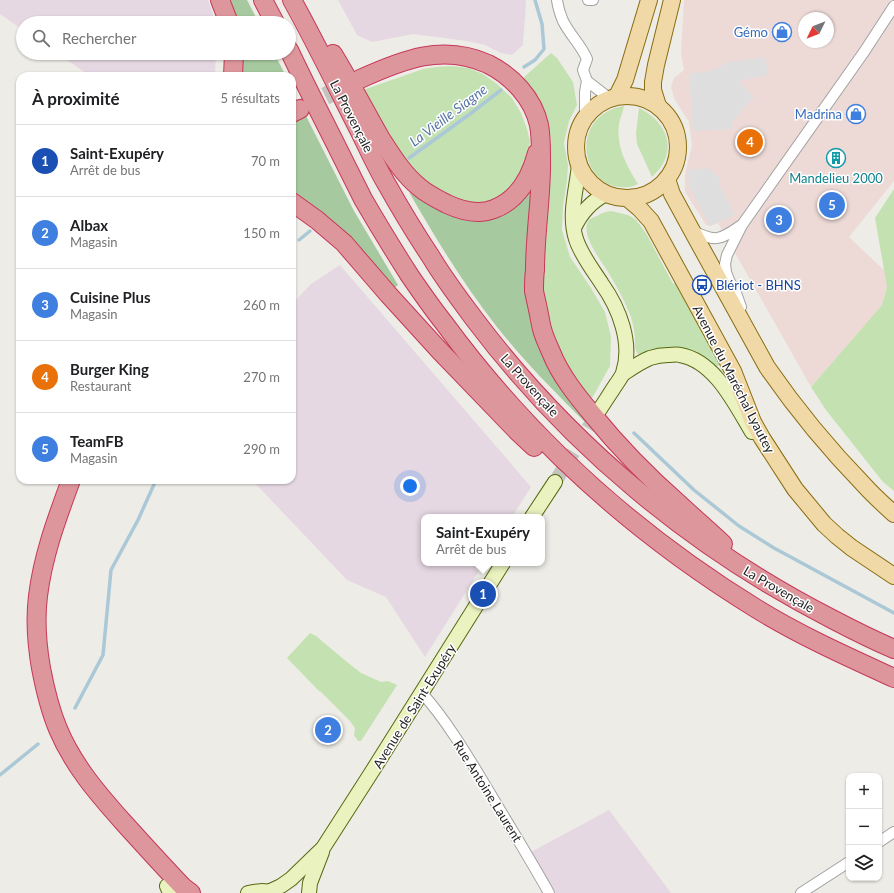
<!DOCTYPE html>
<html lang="fr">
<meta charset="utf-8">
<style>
body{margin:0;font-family:Lato,sans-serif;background:#f6f6f6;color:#202124}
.controls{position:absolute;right:12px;bottom:12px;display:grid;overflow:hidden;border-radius:8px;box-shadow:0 1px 3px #0004}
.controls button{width:36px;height:36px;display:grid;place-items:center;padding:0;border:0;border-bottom:1px solid #e0e0e0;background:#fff;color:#202124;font:20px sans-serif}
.compass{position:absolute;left:798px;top:12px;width:36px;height:36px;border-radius:50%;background:#fff;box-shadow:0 1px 3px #0004;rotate:227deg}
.you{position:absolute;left:410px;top:486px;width:14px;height:14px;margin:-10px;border:3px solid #fff;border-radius:50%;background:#1a73e8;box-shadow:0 0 0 6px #1a73e833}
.badge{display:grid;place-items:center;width:26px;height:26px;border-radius:50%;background:#b62817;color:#fff;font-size:13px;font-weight:700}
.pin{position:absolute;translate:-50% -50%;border:2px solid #fff;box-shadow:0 1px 4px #0006}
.popup{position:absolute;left:421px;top:514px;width:124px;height:52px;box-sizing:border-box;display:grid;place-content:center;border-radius:8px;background:#fff;filter:drop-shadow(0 1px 3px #0005);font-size:13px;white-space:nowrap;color:#757577}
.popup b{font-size:15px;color:#202124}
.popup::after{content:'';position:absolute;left:50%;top:100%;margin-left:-8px;border:8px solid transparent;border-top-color:#fff}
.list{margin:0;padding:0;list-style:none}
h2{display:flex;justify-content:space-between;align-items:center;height:52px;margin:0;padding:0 16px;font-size:17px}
h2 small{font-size:13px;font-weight:400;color:#757577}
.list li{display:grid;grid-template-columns:26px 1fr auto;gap:12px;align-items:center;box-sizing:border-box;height:72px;padding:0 16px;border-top:1px solid #e0e0e0}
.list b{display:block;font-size:15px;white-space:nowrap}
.list p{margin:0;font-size:13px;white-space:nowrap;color:#757577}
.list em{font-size:13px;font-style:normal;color:#757577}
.icon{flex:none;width:22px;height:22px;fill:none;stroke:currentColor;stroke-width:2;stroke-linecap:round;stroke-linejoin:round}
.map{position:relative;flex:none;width:894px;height:893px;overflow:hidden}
.search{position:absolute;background:#fff;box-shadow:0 1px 3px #0004;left:16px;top:16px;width:280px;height:44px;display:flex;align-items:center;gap:10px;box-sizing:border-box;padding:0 14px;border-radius:22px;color:#757577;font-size:15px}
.panel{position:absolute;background:#fff;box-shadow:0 1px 3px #0004;left:16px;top:72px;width:280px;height:412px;border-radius:12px}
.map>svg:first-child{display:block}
.commercial{fill:#eddad7;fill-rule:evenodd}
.industrial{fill:#e6d8e2}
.grass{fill:#c4e2b1}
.forest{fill:#a7c99f}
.parking{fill:#dedede}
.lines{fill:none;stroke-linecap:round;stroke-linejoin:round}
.stream{stroke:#abc8d7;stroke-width:3.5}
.secondary-tunnel{stroke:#c4c3be;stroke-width:14;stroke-dasharray:14 7;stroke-linecap:butt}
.highway-tunnel{stroke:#c4c3be;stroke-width:18;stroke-dasharray:18 9;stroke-linecap:butt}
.street-casing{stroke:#a2a2a2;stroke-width:12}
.secondary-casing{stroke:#566911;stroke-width:16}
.primary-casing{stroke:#886d11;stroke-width:18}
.highway-casing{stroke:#c63859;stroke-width:20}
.street{stroke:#fff;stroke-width:10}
.secondary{stroke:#eaf2bf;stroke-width:14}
.primary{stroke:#f1d9a7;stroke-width:16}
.highway{stroke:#dd969b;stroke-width:18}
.labels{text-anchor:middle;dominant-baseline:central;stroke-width:3;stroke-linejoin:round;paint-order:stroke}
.shop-label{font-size:13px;fill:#366cbe;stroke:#fff;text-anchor:end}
.street-label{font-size:13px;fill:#1e1e1e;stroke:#fff}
.culture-label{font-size:13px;fill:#0d838f;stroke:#fff}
.transit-label{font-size:13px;fill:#164399;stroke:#fff;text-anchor:start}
.water-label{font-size:14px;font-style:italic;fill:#5674a3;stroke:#fff}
</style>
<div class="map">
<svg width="894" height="893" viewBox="0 0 894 893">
<rect width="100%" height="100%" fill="#eeece6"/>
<path class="commercial" d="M684,0h210v181l-45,56 36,34 2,16 -5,18 -71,82 -93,-164 -8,3 -4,-1 -21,-33v-18l7,-28 -3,-24 -14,-22 -4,-13 3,-9 10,-8 -3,-16zM804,18h24v24h-24z"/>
<g class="industrial">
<path d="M0,0h208l8,23h-193v7l-23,-16z"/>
<path d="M338,0h188v2l-3,43 -11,10 -11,-2 -16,-8 -18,-4 -54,-7 -41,8 -15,-7z"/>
<path d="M57,53h159l-1,23h-125z"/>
<path d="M340,265l191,222 -19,30h-88v46h60l-59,94 -39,-60 -39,-17 -95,-100h40v-176l19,-20z"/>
<path d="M609,810l62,83h-115l-25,-41z"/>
</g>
<g class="grass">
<path d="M551,53l6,5 16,24 4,23 -8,16 -5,22 4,22 -1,15 -4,27 -1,23 8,27 21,31 14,24 6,25 -1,29 -19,34 -20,-25 -16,-27 -15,-60 2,-37 9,-114 -10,-33 -18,-26z"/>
<path d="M452,66l17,2 14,6 14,10 15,14 9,15 6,16 3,12 -2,15 -5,15 -17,23 -19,9h-12l-25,-7 -14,-7 -23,-20 -17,-21 -33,-58 60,-21 13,-2z"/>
<path d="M624,106c-1,6 -4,12 -5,18 -3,23 8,42 19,60 -3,1 -6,3 -9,3 -49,6 -62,-72 -5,-81z"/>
<path d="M639,108c17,8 32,25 28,45 -2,10 -8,17 -15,24l-15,-33 -1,-11z"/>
<path d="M894,189v302l-11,-9 -57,-72 -15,-23 71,-82 5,-18 -12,-69z"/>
<path d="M611,211l17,4 7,4 5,6 7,10 26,49 6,-3 41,83 -2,2h-4l-29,-16 -16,-2h-11l-19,6h-1c-4,-5 -3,-11 -3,-17 -1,-9 -3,-19 -7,-27 -5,-13 -13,-26 -20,-38 -7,-12 -29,-38 -19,-52 2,-2 5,-3 8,-4 5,-3 8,-4 14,-5z"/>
<path d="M310,633l6,3 31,26 14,11 20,9 7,-1 9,4 -36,56h-3l-4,-6 1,-7 -5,-7 -29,-29 -2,-1 -32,-33z"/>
</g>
<g class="forest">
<path d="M226,0h21l12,23h-25z"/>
<path d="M241,53h33l12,23h-46z"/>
<path d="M306,116l48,95 44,74 -6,5 -100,-95v-71z"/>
<path d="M532,188l-4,107 3,28 6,20 13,26 50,63 -3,2c-34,-34 -70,-69 -100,-107 -33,-42 -61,-88 -88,-135l16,11 16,7 45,10 17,-5 13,-8 9,-9z"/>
</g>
<g class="parking">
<path d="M765,57l3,18 -29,6 15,16 -21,24 -1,8 -39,2 -4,-57 25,-4 14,-8z"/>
<path d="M709,168l11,11 -1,5 16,31 -25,11 -21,-40 -1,-16z"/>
</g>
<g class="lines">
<g class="stream">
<path d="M524,67l11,-7 9,-11 -2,-25 -7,-24"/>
<path d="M409,158l61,-44 31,-24"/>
<path d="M299,240l11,-9"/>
<path d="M634,433l60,57 45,36 35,22 120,65"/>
<path d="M75,708l28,-53 8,-85 27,-50 18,-40"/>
<path d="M0,775l38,-31"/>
</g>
<path class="secondary-tunnel" d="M555,482l45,-73"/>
<path class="highway-tunnel" d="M301,108l51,-25"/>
<defs>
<g id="street">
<path d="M557,0c1,8 3,14 6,21 7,14 18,24 24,38l-4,11 4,11"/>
<path d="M588,0h5"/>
<path d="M587,81l22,17"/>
<path d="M585,117v-25l2,-11"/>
<path d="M691,230c24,12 28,11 49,-4"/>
<path d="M741,307l-5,-14 -7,-13 -3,-8 -1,-8 2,-9 15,-30 122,-173 30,-46"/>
<path d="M422,693c26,29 48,67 68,100 20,34 40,66 59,100"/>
<path d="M879,842l15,-10"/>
<path d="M801,893l48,-31"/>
</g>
<g id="secondary">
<path d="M579,164c-2,25 -11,50 -3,75 5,16 17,31 26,45 17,24 31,59 21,89 -1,3 -4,7 -6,10 -6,9 -11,17 -17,26"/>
<path d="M574,228c7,-15 16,-26 32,-34"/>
<path d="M623,374c9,-6 17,-12 27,-16 6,-2 12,-3 18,-3 4,0 9,-1 12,0 35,6 55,49 72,77"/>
<path d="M532,517l23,-35"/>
<path d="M167,886l3,7"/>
<path d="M268,892l13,-6 10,-7 32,-31 50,-78 130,-207"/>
<path d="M248,893c9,-2 16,-3 25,0"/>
<path d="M309,893l1,-10 12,-31"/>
</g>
<g id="primary">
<circle cx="627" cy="147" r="51"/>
<path d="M617,96l8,-16 24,-80"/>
<path d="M658,106l-5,-16v-8l3,-17 16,-65"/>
<path d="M667,179l5,15 19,35 76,138c29,42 62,82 98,119 9,10 19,19 29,28"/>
<path d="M627,198l13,11 11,12 82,150 20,51 9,16 33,51 29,35 13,12 15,12 42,28"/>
</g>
<g id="highway">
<path d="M220,0l9,23"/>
<path d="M263,0l12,23"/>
<path d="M292,0c24,43 45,87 67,130 9,18 17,36 27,53 14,25 29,50 45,74 13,22 29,43 44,63 95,126 218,228 357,299 21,11 41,21 62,30"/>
<path d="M289,50c16,34 33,67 50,101 8,16 16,32 24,48 15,26 31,52 47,77 11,16 22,32 34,47 85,116 191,211 313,286 44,27 91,48 137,69"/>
<path d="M333,54c17,28 32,57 48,85 11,17 22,35 38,48 8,7 18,12 28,17 15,7 32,11 47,5 24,-9 37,-33 43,-56"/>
<path d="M233,76l1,-23"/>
<path d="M360,79c42,-19 83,-36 128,-15 24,12 45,34 51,61 2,10 2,21 2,32 1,37 -6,75 -6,113 -1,7 -1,14 -1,21 1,5 2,9 3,14 2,8 3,16 5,24 2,8 6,16 9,23 9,23 26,44 41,62 26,32 55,62 86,89 15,14 30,27 45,41"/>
<path d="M292,113l8,-4"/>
<path d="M292,202l25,18 27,23 44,51 51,56 79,82 16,15"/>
<path d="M71,480c-14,38 -28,75 -33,116 -3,24 -1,49 3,72 4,21 9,42 17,61 15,36 40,65 66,94 19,21 39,43 59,64l8,6"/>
</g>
</defs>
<use href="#street" class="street-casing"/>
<use href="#secondary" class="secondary-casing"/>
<use href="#primary" class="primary-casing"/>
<use href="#highway" class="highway-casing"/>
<use href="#street" class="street"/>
<use href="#secondary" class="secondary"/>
<use href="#primary" class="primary"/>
<use href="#highway" class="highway"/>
</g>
<defs>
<symbol id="shop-ring" viewBox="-11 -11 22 22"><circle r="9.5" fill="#fff" stroke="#3f7fe0" stroke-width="1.5"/><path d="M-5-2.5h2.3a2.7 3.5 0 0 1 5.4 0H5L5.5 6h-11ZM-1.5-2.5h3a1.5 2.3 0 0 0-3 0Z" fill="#3f7fe0"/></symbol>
<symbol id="building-ring" viewBox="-11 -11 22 22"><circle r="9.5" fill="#fff" stroke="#0f9aa8" stroke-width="1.5"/><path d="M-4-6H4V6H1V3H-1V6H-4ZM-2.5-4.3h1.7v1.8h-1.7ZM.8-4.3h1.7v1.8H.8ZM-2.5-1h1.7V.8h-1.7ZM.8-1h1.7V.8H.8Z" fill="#0f9aa8"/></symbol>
<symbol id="bus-ring" viewBox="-11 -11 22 22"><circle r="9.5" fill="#fff" stroke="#1a4fb4" stroke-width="1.5"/><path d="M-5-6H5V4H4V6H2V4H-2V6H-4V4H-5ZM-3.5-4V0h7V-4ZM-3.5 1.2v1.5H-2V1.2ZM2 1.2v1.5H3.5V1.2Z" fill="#1a4fb4"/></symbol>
</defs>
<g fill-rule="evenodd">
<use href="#shop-ring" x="771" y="21" width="22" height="22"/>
<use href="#shop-ring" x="845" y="103" width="22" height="22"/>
<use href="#building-ring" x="825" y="147" width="22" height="22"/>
<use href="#bus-ring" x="691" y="274" width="22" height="22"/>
</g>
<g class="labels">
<g class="shop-label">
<text x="768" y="32">Gémo</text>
<text x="842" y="114">Madrina</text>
</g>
<g class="street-label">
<text transform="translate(352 116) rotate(63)">La Provençale</text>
<text transform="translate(734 379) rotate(63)">Avenue du Maréchal Lyautey</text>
<text transform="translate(530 385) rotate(48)">La Provençale</text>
<text transform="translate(779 589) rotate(30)">La Provençale</text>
<text transform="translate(414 706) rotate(-58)">Avenue de Saint-Exupéry</text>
<text transform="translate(488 791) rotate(58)">Rue Antoine Laurent</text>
</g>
<g class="culture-label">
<text x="836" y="178">Mandelieu 2000</text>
</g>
<g class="transit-label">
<text x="716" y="285">Blériot - BHNS</text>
</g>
<g class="water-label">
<text transform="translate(448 115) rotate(-37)">La Vieille Siagne</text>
</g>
</g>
</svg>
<div class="controls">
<button>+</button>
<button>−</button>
<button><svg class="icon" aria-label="layers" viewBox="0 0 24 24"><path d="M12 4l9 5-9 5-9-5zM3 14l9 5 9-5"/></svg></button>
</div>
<svg class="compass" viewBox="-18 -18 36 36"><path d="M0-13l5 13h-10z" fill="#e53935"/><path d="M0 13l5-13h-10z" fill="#757577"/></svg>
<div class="you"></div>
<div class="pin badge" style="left:483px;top:594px;background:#1a4fb4">1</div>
<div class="popup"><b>Saint-Exupéry</b>Arrêt de bus</div>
<div class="pin badge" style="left:328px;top:730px;background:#3f7fe0">2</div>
<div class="pin badge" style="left:779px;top:220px;background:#3f7fe0">3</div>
<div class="pin badge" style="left:750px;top:142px;background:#e8710a">4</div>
<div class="pin badge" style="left:832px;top:205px;background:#3f7fe0">5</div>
<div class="search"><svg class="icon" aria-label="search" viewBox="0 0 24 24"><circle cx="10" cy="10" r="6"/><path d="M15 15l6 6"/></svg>Rechercher</div>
<section class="panel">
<h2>À proximité<small>5 résultats</small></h2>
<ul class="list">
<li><span class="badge" style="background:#1a4fb4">1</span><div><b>Saint-Exupéry</b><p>Arrêt de bus</p></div><em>70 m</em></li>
<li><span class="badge" style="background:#3f7fe0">2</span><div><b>Albax</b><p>Magasin</p></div><em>150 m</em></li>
<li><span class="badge" style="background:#3f7fe0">3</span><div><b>Cuisine Plus</b><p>Magasin</p></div><em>260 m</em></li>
<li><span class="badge" style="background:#e8710a">4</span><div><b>Burger King</b><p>Restaurant</p></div><em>270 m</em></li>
<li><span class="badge" style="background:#3f7fe0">5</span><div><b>TeamFB</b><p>Magasin</p></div><em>290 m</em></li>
</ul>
</section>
</div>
